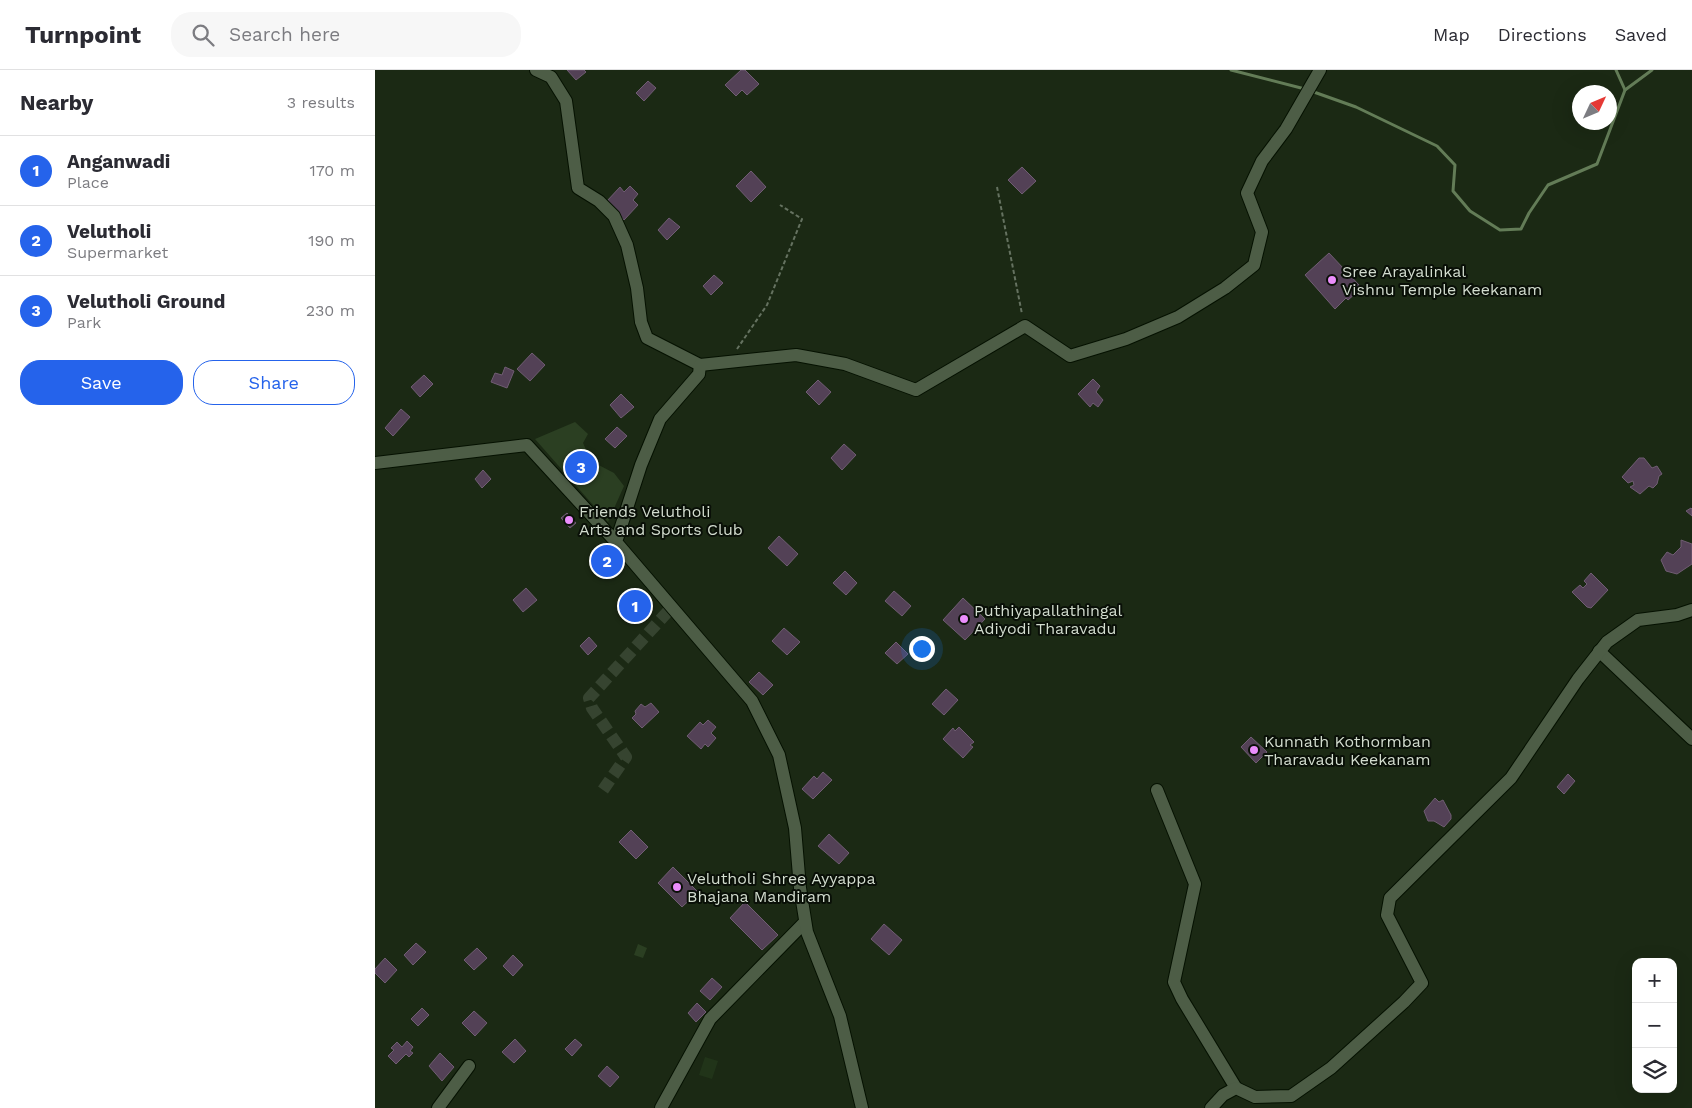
<!DOCTYPE html>
<meta charset="utf-8">
<style>
body{margin:0;font-family:"Work Sans",sans-serif;background:#f7f7f7;color:#2b2b33}
.controls{position:absolute;right:15px;bottom:15px;display:grid;overflow:hidden;border-radius:10px;box-shadow:0 5px 20px #0002}
.controls button{width:45px;height:45px;display:grid;place-items:center;padding:0;border:0;border-bottom:1px solid #e1e1e2;background:#fff;color:#2b2b33;font:25px sans-serif}
.compass{position:absolute;left:1197px;top:15px;width:45px;height:45px;border-radius:50%;background:#fff;box-shadow:0 5px 20px #0002;rotate:46deg}
.you{position:absolute;left:546px;top:578px;width:18px;height:18px;margin:-12px;border:4px solid #fff;border-radius:50%;background:#1a73e8;box-shadow:0 0 0 8px #1a73e833}
.badge{display:grid;place-items:center;width:32px;height:32px;border-radius:50%;background:#2563eb;color:#fff;font-size:16px;font-weight:700}
.pin{position:absolute;translate:-50% -50%;border:2px solid #fff;box-shadow:0 1px 5px #0006}
.list{margin:0;padding:0;list-style:none}
h2{display:flex;justify-content:space-between;align-items:center;height:65px;margin:0;padding:0 20px;font-size:21px}
h2 small{font-size:16px;font-weight:400;color:#7c7c81}
.list li{display:grid;grid-template-columns:32px 1fr auto;gap:15px;align-items:center;box-sizing:border-box;height:70px;padding:0 20px;border-top:1px solid #e1e1e2}
.list b{display:block;font-size:19px;white-space:nowrap}
.list p{margin:0;font-size:16px;white-space:nowrap;color:#7c7c81}
.list em{font-size:16px;font-style:normal;color:#7c7c81}
.actions{display:flex;gap:10px;padding:15px 20px}
.actions a{flex:1;padding:11px 0;border:1px solid #2563eb;border-radius:20px;text-align:center;font-size:18px;color:#2563eb}
.actions .main{background:#2563eb;color:#fff}
.icon{flex:none;width:28px;height:28px;fill:none;stroke:currentColor;stroke-width:2;stroke-linecap:round;stroke-linejoin:round}
.map{position:relative;flex:none;width:1317px;height:1038px;overflow:hidden}
header{display:flex;align-items:center;gap:30px;box-sizing:border-box;height:70px;padding:0 25px;background:#fff;border-bottom:1px solid #e1e1e2}
header strong{font-size:24px}
nav{display:flex;gap:28px;margin-inline-start:auto;font-size:18px}
.search{width:350px;height:45px;background:#f7f7f7;display:flex;align-items:center;gap:12px;box-sizing:border-box;padding:0 18px;border-radius:20px;color:#7c7c81;font-size:19px}
main{display:flex}
aside{flex:1;background:#fff}
.map>svg:first-child{display:block}
.built{fill:#213419}
.green{fill:#2b3f22}
.lines{fill:none;stroke-linecap:round;stroke-linejoin:round}
.stream{stroke:#637c57;stroke-width:3}
.building{fill:#534156;stroke:#705d73}
.street-tunnel{stroke:#364430;stroke-width:12;stroke-dasharray:12 6;stroke-linecap:butt}
.street-casing{stroke:#051101;stroke-width:14}
.path{stroke:#657260;stroke-width:2;stroke-dasharray:4 2.5;stroke-linecap:butt}
.street{stroke:#4d5d46;stroke-width:12}
.poi-dot{fill:#eb8dfc;stroke:#090f07;stroke-width:2}
.labels{text-anchor:middle;dominant-baseline:central;stroke-width:4;stroke-linejoin:round;paint-order:stroke}
.poi-label{font-size:16px;fill:#d2dcce;stroke:#090f07;text-anchor:start}
</style>
<header>
<strong>Turnpoint</strong>
<div class="search"><svg class="icon" aria-label="search" viewBox="0 0 24 24"><circle cx="10" cy="10" r="6"/><path d="M15 15l6 6"/></svg>Search here</div>
<nav><a>Map</a><a>Directions</a><a>Saved</a></nav>
</header>
<main>
<aside>
<h2>Nearby<small>3 results</small></h2>
<ul class="list">
<li><span class="badge">1</span><div><b>Anganwadi</b><p>Place</p></div><em>170 m</em></li>
<li><span class="badge">2</span><div><b>Velutholi</b><p>Supermarket</p></div><em>190 m</em></li>
<li><span class="badge">3</span><div><b>Velutholi Ground</b><p>Park</p></div><em>230 m</em></li>
</ul>
<div class="actions"><a class="main">Save</a><a>Share</a></div>
</aside>
<div class="map">
<svg width="1317" height="1038" viewBox="0 0 1317 1038">
<rect width="100%" height="100%" fill="#1b2914"/>
<path class="built" d="M330,987l13,4 -6,18 -13,-4z"/>
<g class="green">
<path d="M200,352l13,12 -5,9 8,18 23,12 10,13 -16,36 -73,-83z"/>
<path d="M263,874l9,4 -4,10 -9,-3z"/>
</g>
<g class="lines">
<g class="stream">
<path d="M856,0l74,19"/>
<path d="M1250,20l27,-20"/>
<path d="M936,21l45,16 81,39 18,19 -2,26 17,20 30,19 21,-1 8,-16 19,-28 49,-21 28,-74 -9,-20"/>
</g>
</g>
<g class="building">
<path d="M192,0h17l2,2 -10,8z"/>
<path d="M366,0h4l14,14 -12,11 -5,-5 -6,6 -11,-11z"/>
<path d="M273,11l8,7 -12,13 -8,-8z"/>
<path d="M647,97l14,14 -14,13 -14,-14z"/>
<path d="M376,101l15,16 -15,15 -15,-16z"/>
<path d="M255,116l8,8 -5,6 5,5 -14,15 -18,-18 14,-15 4,5z"/>
<path d="M294,148l11,9 -13,13 -9,-10z"/>
<path d="M954,183l30,32 -5,6 2,2 -8,7 -2,-2 -11,11 -30,-34z"/>
<path d="M339,205l9,8 -12,12 -8,-9z"/>
<path d="M157,283l13,12 -15,16 -13,-12z"/>
<path d="M130,297l9,4 -7,17 -16,-6 4,-9 7,2z"/>
<path d="M49,305l9,9 -13,13 -9,-10z"/>
<path d="M718,309l7,7 -4,6 7,8 -5,7 -5,-4 -3,4 -12,-13z"/>
<path d="M443,310l13,12 -12,13 -13,-13z"/>
<path d="M246,324l13,13 -13,11 -11,-13z"/>
<path d="M26,339l9,8 -17,19 -8,-8z"/>
<path d="M242,357l10,9 -12,12 -10,-9z"/>
<path d="M469,374l12,11 -14,15 -11,-12z"/>
<path d="M1264,388h5l8,10 5,-2 5,8 -3,2 -2,8 -4,4 -4,-2 -9,8 -10,-7 4,-2 -1,-4 -5,2 -6,-6z"/>
<path d="M108,400l8,9 -9,9 -7,-9z"/>
<path d="M1316,438l1,1v7l-6,-5z"/>
<path d="M192,443l9,10 -6,5 -9,-10z"/>
<path d="M404,466l19,18 -11,12 -19,-18z"/>
<path d="M1306,470l11,4v20l-15,10 -11,-3 -5,-11 6,-8 6,3 8,-8z"/>
<path d="M230,486l7,7 -3,4 -7,-8z"/>
<path d="M470,501l12,12 -11,12 -13,-12z"/>
<path d="M1216,503l17,17 -17,18 -4,-1 -15,-15 8,-7 3,3 4,-4 -3,-3z"/>
<path d="M151,518l11,12 -14,12 -10,-12z"/>
<path d="M519,521l17,15 -9,10 -17,-15z"/>
<path d="M258,528l9,12 -6,4 -8,-12z"/>
<path d="M588,528l22,21 -20,21 -22,-20z"/>
<path d="M409,558l16,14 -13,13 -15,-14z"/>
<path d="M214,567l8,9 -9,9 -8,-9z"/>
<path d="M521,572l12,12 -11,10 -12,-11z"/>
<path d="M384,602l14,13 -10,10 -14,-13z"/>
<path d="M571,619l12,11 -14,15 -12,-11z"/>
<path d="M276,633l8,9 -17,16 -10,-10 4,-4 -1,-3 6,-7 4,3z"/>
<path d="M333,650l8,7 -5,6 5,5 -8,9 -3,-3 -4,5 -14,-13 13,-14 3,3z"/>
<path d="M584,657l15,15 -4,3 3,2 -10,11 -20,-19 10,-11 2,3z"/>
<path d="M876,667l16,15 -11,11 -15,-16z"/>
<path d="M448,702l9,8 -19,19 -11,-10 12,-13 3,3z"/>
<path d="M1193,704l7,7 -11,13 -7,-7z"/>
<path d="M1060,728l4,4 4,-2 8,15v4l-7,8 -10,-6h-6l-4,-10z"/>
<path d="M256,760l17,17 -12,12 -17,-17z"/>
<path d="M454,764l20,19 -10,11 -21,-18z"/>
<path d="M298,797l25,25 -16,15 -24,-24z"/>
<path d="M370,832l33,33 -16,15 -32,-32z"/>
<path d="M509,854l18,16 -13,15 -18,-16z"/>
<path d="M41,873l10,9 -13,13 -9,-10z"/>
<path d="M102,878l10,10 -13,12 -10,-10z"/>
<path d="M138,885l10,10 -10,11 -10,-10z"/>
<path d="M10,888l12,12 -12,13 -10,-10v-4z"/>
<path d="M337,908l10,9 -12,13 -10,-9z"/>
<path d="M322,933l9,9 -10,10 -8,-9z"/>
<path d="M47,938l7,7 -11,11 -7,-7z"/>
<path d="M99,941l13,12 -12,13 -13,-13z"/>
<path d="M140,969l11,12 -12,12 -12,-11z"/>
<path d="M200,969l7,6 -10,11 -7,-7z"/>
<path d="M32,971l6,6 -3,4 3,2 -4,4 -3,-3 -10,10 -8,-8 6,-6 -3,-2 6,-6 5,5z"/>
<path d="M65,983l14,14 -12,14 -13,-15z"/>
<path d="M232,996l12,11 -9,10 -12,-11z"/>
</g>
<g class="lines">
<path class="street-tunnel" d="M228,720l23,-33 -34,-49 -3,-10 83,-91"/>
<defs>
<g id="street">
<path d="M161,0l15,7 15,24 12,87 21,13 15,15 13,29 10,43 4,34 6,16 53,27"/>
<path d="M0,393l152,-18 89,97"/>
<path d="M1224,581l93,88"/>
<path d="M782,720l38,94 -21,98 8,17 54,89"/>
<path d="M63,1038l31,-42"/>
<path d="M286,1038l49,-89 95,-97"/>
<path d="M487,1038l-22,-92 -33,-84 -7,-44 -5,-60 -16,-73 -27,-54 -136,-159 25,-77 19,-46 39,-45 1,-9 96,-10 49,9 71,26 109,-64 45,30 56,-17 52,-22 47,-29 29,-23 8,-33 -15,-39 15,-32 24,-32 34,-59"/>
<path d="M836,1038l12,-13 13,-7 19,9 36,-1 40,-28 73,-66 18,-19 -35,-68 3,-17 121,-120 67,-99 29,-37 31,-22 39,-5 15,-5"/>
</g>
</defs>
<use href="#street" class="street-casing"/>
<g class="path">
<path d="M622,117l25,127"/>
<path d="M362,279l30,-44 35,-86 -22,-14"/>
</g>
<use href="#street" class="street"/>
</g>
<g class="poi-dot">
<circle cx="957" cy="210" r="5"/>
<circle cx="194" cy="450" r="5"/>
<circle cx="589" cy="549" r="5"/>
<circle cx="879" cy="680" r="5"/>
<circle cx="302" cy="817" r="5"/>
</g>
<g class="labels">
<g class="poi-label">
<text x="967" y="201">Sree Arayalinkal<tspan x="967" dy="18">Vishnu Temple Keekanam</tspan></text>
<text x="204" y="441">Friends Velutholi<tspan x="204" dy="18">Arts and Sports Club</tspan></text>
<text x="599" y="540">Puthiyapallathingal<tspan x="599" dy="18">Adiyodi Tharavadu</tspan></text>
<text x="889" y="671">Kunnath Kothormban<tspan x="889" dy="18">Tharavadu Keekanam</tspan></text>
<text x="312" y="808">Velutholi Shree Ayyappa<tspan x="312" dy="18">Bhajana Mandiram</tspan></text>
</g>
</g>
</svg>
<div class="controls">
<button>+</button>
<button>−</button>
<button><svg class="icon" aria-label="layers" viewBox="0 0 24 24"><path d="M12 4l9 5-9 5-9-5zM3 14l9 5 9-5"/></svg></button>
</div>
<svg class="compass" viewBox="-18 -18 36 36"><path d="M0-13l5 13h-10z" fill="#e53935"/><path d="M0 13l5-13h-10z" fill="#7c7c81"/></svg>
<div class="you"></div>
<div class="pin badge" style="left:260px;top:536px">1</div>
<div class="pin badge" style="left:232px;top:491px">2</div>
<div class="pin badge" style="left:206px;top:397px">3</div>
</div>
</main>
